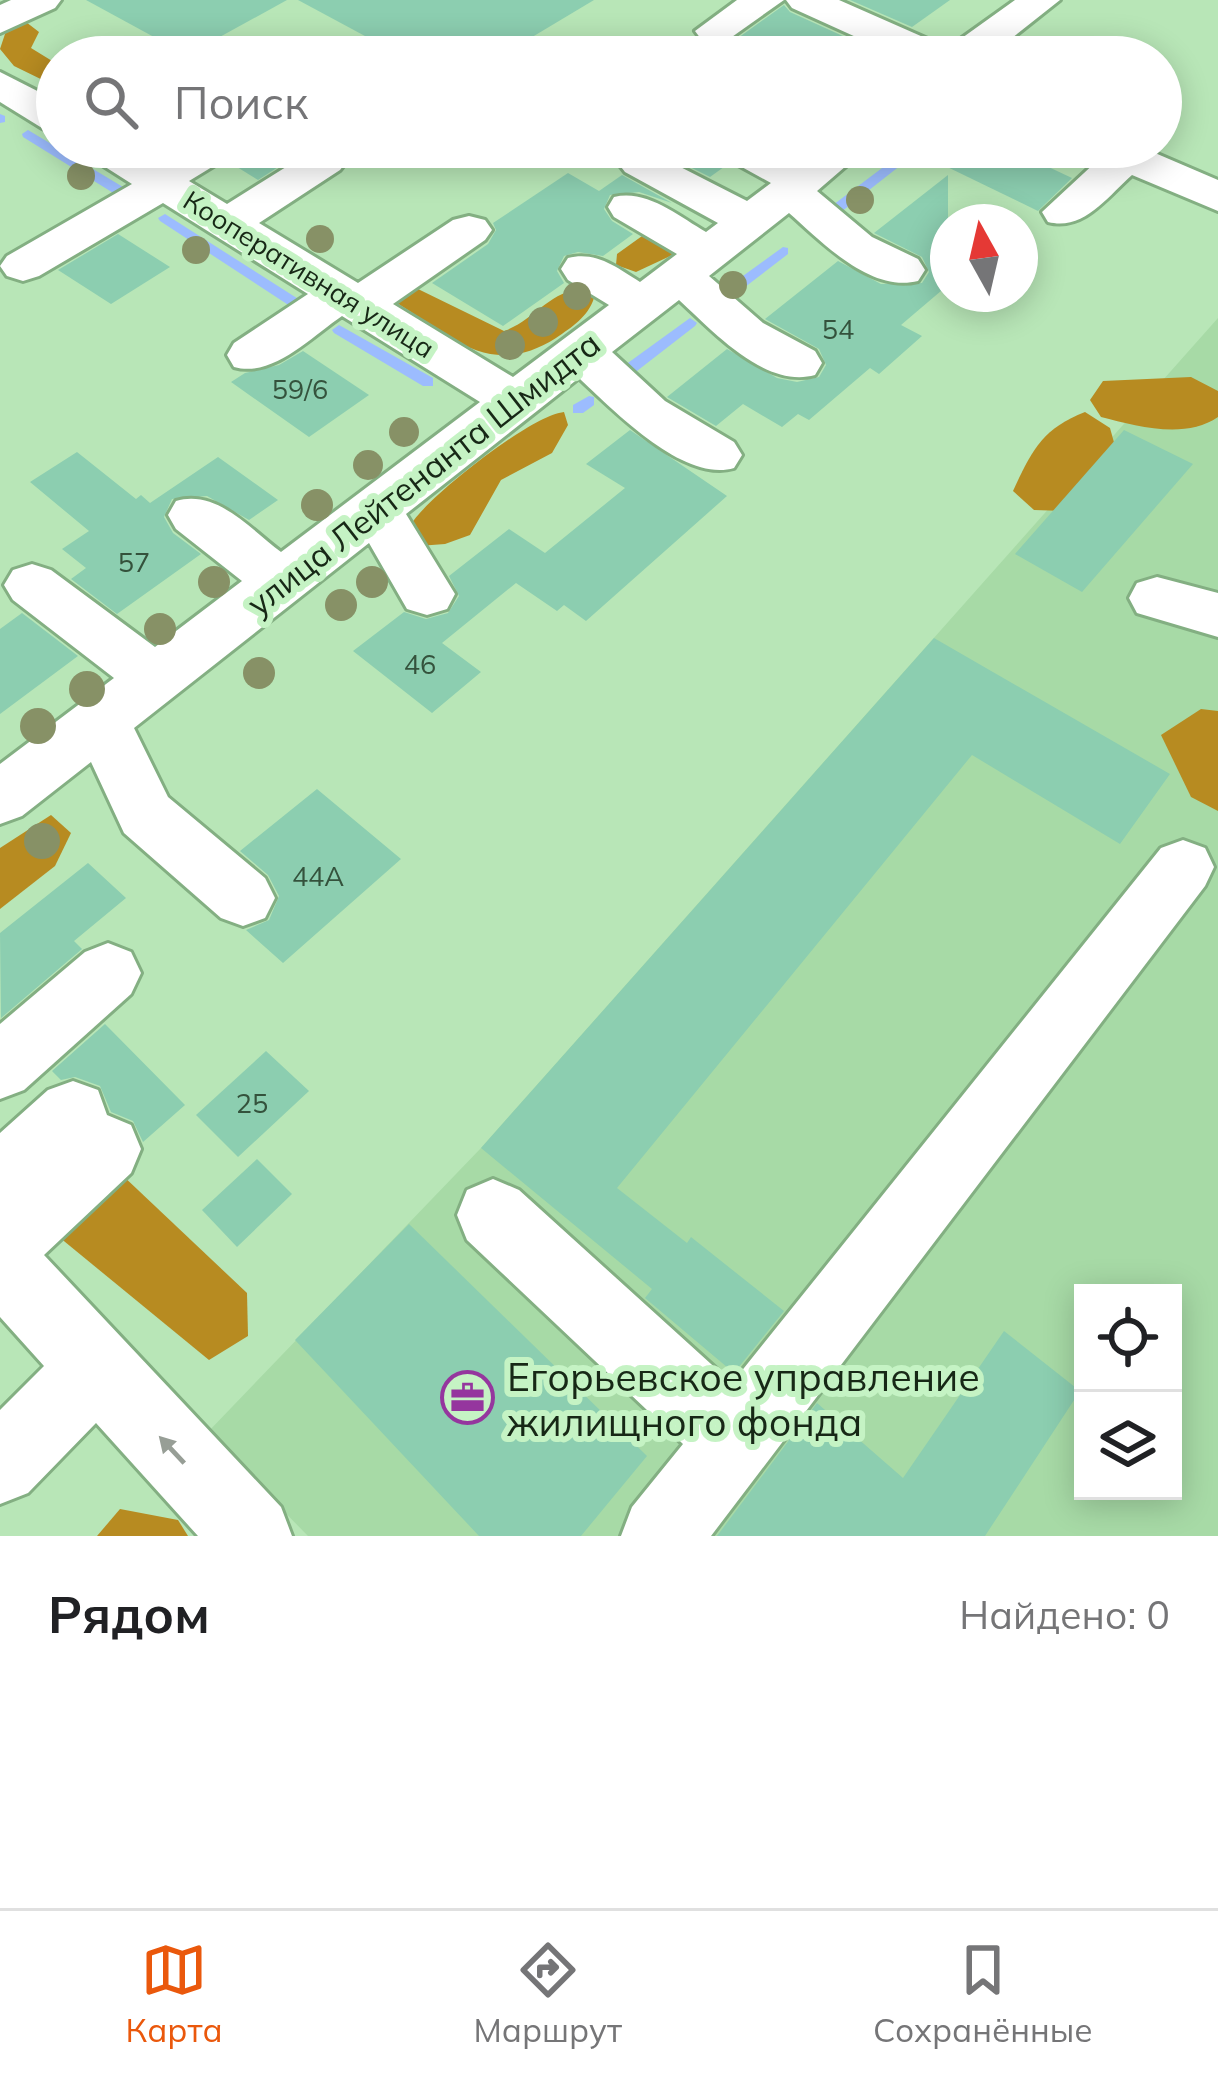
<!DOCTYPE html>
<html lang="ru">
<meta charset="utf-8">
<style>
body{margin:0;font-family:Mulish,sans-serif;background:#f2f2f2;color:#202124}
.controls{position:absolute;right:36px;bottom:36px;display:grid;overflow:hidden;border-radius:0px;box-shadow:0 6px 30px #0003}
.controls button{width:108px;height:108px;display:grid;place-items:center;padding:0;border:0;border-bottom:3px solid #e0e0e0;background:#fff;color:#202124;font:60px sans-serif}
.compass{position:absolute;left:930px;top:204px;width:108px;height:108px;border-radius:50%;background:#fff;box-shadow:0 6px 30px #0003;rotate:352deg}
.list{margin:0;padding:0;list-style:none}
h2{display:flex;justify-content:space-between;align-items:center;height:156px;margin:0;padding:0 48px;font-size:51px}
h2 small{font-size:39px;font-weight:400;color:#757577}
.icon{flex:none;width:66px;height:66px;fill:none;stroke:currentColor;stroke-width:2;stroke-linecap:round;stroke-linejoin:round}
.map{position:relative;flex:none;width:1218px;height:1536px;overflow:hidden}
.search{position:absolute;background:#fff;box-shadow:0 6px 30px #0003;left:36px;right:36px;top:36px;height:132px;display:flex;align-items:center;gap:30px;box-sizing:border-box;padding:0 42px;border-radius:66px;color:#757577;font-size:45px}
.sheet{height:372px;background:#fff}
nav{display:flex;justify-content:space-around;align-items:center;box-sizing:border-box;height:168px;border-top:3px solid #e0e0e0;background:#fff;font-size:33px;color:#757577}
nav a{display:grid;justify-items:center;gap:6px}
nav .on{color:#ea580c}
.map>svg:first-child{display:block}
.built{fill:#a7daa6;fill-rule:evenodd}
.forest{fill:#b78b21}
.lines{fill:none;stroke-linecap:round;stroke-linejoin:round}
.stream{fill:#9cbcfe;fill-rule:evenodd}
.building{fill:#8cceb0}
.minor-casing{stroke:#83af82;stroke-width:6}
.minor{fill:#fff;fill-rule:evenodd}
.tree{fill:#879166}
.oneway{fill:#979e96}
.labels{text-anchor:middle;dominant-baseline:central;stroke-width:12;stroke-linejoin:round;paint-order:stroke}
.far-street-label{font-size:27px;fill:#172816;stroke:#c5f3c4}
.number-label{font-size:27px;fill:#34523c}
.street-label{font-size:33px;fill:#172816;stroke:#c5f3c4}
.near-poi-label{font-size:39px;fill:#172816;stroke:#c5f3c4;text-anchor:start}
</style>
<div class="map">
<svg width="1218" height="1536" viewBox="0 0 1218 1536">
<rect width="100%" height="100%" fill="#b8e6b7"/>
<path class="built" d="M1218,318v1218h-910l-101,-103 274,-285zM1083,1293h90v198h-90z"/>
<g class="forest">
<path d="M26,22l13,10 -8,16 26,16v23l-43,-21 -14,-17 6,-18z"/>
<path d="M656,226l25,25 -45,21 -20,-7 1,-11z"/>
<path d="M406,288l12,1 86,42c33,-11 49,-47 88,-41l2,8c-6,19 -22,29 -38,40 -65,41 -103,0 -159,-35v-9z"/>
<path d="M1191,377l27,14v26c-33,23 -82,9 -117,0l-11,-17 13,-19z"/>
<path d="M564,412l4,13 -16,28 -51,27 -31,55 -25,9 -40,3c1,-10 3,-19 9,-27 21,-28 116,-104 150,-108z"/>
<path d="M1085,412l25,16 5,18 -50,65 -31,-1 -21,-19c19,-41 29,-62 72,-79z"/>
<path d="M1201,709l17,2v100l-27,-14 -30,-62z"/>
<path d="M51,815l20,18 -16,33 -55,43v-61z"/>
<path d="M120,1173l127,120 1,43 -39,24 -150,-123z"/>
<path d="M120,1509l58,11 10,16h-91z"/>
</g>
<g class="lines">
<g class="stream">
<path d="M0,114l5,2v6l-5,1z"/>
<path d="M28,130l105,63 2,3 -2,3h-10l-100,-62 -1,-3z"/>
<path d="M910,147h14l-97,76h-10v-6z"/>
<path d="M165,214l138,88v6h-10l-133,-87 -2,-3z"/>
<path d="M783,247l5,1v6l-60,46h-10v-6z"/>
<path d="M690,318l7,5 -2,3 -71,55h-10v-8z"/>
<path d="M339,325l94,53v8h-10l-89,-53 -2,-3z"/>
<path d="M589,396l5,1v8l-11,8h-10v-8z"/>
</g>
</g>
<g class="building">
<path d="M86,0h201l-100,55z"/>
<path d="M298,0h296l-95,57h-95z"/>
<path d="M850,0h100l-38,27z"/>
<path d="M784,5l6,7 88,40 -8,5h-92l-40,-19z"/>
<path d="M241,147h60l5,2 -48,31 -29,-18z"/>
<path d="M664,147h47l17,17 -18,13 -52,-26z"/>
<path d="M906,147h100l66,31 -34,33z"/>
<path d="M568,173l31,18 23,-16 50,28 -33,-11 -29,3 -6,14 8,12 21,13 -30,22 -25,-4 -14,4 -7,15 7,12 -61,43 -71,-43 56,-39 8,-14 -3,-7z"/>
<path d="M948,175v110l-47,40 21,11 -43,38 -9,-6 -61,52 -11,-6 -16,13 -39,-23 -27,22 -49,-29 60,-48 50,29 20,4 22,-5 7,-12 -7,-16 -54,-30 73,-58 43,23 41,-1 7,-11 -7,-15 -48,-24z"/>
<path d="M118,234l52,33 -59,37 -53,-34z"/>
<path d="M303,351l66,44 -60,42 -78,-55 14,-9 34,-8z"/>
<path d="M630,430l97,66 -141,125 -22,-16 -7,6 -41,-28 -74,60 39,29 -49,41 -79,-62 51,-39 22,7 22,-6 11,-17 -10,-20 60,-47 36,24 80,-65 -39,-24z"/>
<path d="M1124,430l69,34 -111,128 -67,-38z"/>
<path d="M77,452l59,47 5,-4 9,8 68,-46 60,43 -29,20 -42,-24 -35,3 -8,18 9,16 28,21 -84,60 -46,-35 15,-11 -24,-19 27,-18 -59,-49z"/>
<path d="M22,613l56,43 -78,58v-85z"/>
<path d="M934,638l236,136 -50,70 -148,-89 -355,433 70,55 4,-6 93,74 -50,62 -89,-75 7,-9 -171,-141z"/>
<path d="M317,789l84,70 -118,104 -37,-33 23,-10 10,-24 -11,-21 -28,-24z"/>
<path d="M88,863l38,35 -52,43 8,8 -81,69 -1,-85z"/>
<path d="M105,1024l80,81 -42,37 -10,-21 -22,-9 -11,-26 -25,-9 -14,3 -9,-9z"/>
<path d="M266,1051l43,40 -71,66 -42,-42z"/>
<path d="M257,1159l35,35 -55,53 -35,-37z"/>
<path d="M409,1224l238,232 -66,80h-102l-184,-196z"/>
<path d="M1004,1331l76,60 -95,145h-268l100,-133 86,75z"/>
</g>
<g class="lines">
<defs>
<g id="minor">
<path d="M11,0h50l-6,8 -55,25v-28z"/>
<path d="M737,0h47l-55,39h-28l-6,-8z"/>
<path d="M786,0h53l109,48 67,-48h45l-72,57h-88l-108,-49z"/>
<path d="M0,72l57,29v31l-15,-4 -42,-26z"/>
<path d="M81,147h52l25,15 26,-15h53l-7,9 -41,25 38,23 83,-52 15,-4 15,4 7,9 -7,9 -81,53 99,60 95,-63 16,-4 16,4 7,10 -7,10 -92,64 120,73 96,-72 -41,-25 -7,-11 7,-11c28,-7 48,9 72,24l37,-28 -63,-37 -6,-10 6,-10c33,-8 64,19 92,35l12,-9 -93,-51 -7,-9 7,-9 15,-4 15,4 92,47 24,-18 -49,-27 -7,-9h55l29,15 20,-15h49l-51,44 55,46 46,22 7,11 -7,11c-48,12 -96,-39 -129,-68l-80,63 54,47 52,28 7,12 -7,12c-50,14 -102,-44 -136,-75l-67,52 53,49 69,41 8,13 -8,13c-50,15 -120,-57 -155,-90l-173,136 49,80 -8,15 -20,6 -20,-6 -38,-66 -235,185 34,69 97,81 10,20 -10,20 -22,8 -22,-8 -97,-85 -33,-71 -69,54 -22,8v-60l114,-86 -101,-78 -9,-15 9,-15 19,-6 19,6 104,77 87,-66 -66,-52 -8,-14 8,-14c41,-12 74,28 105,51l199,-150 -138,-86c-31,21 -69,62 -108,51l-7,-12 7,-12 74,-49 -145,-91 -124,73 -16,5 -16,-5 -7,-10 7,-10 125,-72 -44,-28z"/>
<path d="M1083,147h58l77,33v31l-86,-36c-25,22 -48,56 -84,47l-6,-10 56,-52z"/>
<path d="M1157,577l61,16v44l-81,-24 -8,-15 8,-15z"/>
<path d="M1183,840l22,8 9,19 -9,19 -494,650h-90l11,-29 51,-63 -216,-204 -10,-25 10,-25 26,-11 26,11 213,193 429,-535z"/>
<path d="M108,943l23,9 10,21 -10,21 -107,96 -24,9v-75l85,-72z"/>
<path d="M73,1081l25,9 9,25 24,10 10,24 -10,24 -87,82 237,252 11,29h-94l-102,-113 -68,70 -28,11v-94l44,-44 -44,-49v-184l48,-43z"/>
</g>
</defs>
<use href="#minor" class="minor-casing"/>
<use href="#minor" class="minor"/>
</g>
<g class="tree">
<circle cx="81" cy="176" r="14"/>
<circle cx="860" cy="200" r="14"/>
<circle cx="320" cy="239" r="14"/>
<circle cx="196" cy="250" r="14"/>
<circle cx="733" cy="285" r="14"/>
<circle cx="577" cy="296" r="14"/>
<circle cx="543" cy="322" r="15"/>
<circle cx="510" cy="345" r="15"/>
<circle cx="404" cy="432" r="15"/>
<circle cx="368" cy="465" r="15"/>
<circle cx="317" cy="505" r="16"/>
<circle cx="214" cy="582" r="16"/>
<circle cx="372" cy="582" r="16"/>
<circle cx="341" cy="605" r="16"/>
<circle cx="160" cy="629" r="16"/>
<circle cx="259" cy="673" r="16"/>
<circle cx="87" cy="689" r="18"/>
<circle cx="38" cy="726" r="18"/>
<circle cx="42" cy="841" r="18"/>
</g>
<defs><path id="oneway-solid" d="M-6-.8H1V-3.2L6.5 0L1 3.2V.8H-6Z" transform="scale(3)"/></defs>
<use class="oneway" href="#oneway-solid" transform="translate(172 1450) rotate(-133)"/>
<defs>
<symbol id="office-ring" viewBox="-11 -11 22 22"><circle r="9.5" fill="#c5f3c4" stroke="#95369e" stroke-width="1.5"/><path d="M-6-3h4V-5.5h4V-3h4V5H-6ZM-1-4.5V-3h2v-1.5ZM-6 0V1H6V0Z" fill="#95369e"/></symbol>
</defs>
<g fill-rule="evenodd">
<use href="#office-ring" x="438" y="1368" width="59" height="59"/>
</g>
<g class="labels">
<g class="far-street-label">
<text transform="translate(309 274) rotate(32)">Кооперативная улица</text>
</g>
<g class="number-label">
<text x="838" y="329">54</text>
<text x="300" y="389">59/6</text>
<text x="134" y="562">57</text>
<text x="420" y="664">46</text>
<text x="318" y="876">44А</text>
<text x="252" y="1103">25</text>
</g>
<g class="street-label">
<text transform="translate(423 473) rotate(-38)">улица Лейтенанта Шмидта</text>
</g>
<g class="near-poi-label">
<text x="507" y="1376">Егорьевское управление<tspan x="507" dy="45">жилищного фонда</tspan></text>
</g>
</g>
</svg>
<div class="controls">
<button><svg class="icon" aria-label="locate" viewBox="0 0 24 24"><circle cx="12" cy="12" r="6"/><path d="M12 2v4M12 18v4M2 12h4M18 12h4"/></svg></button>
<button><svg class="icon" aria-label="layers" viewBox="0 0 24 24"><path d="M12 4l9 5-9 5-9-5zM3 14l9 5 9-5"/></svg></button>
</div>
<svg class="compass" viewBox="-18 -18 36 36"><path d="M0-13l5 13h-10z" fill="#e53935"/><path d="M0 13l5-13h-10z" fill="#757577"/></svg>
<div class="search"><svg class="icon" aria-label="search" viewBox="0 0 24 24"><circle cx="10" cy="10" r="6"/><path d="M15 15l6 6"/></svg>Поиск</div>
</div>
<section class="sheet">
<h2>Рядом<small>Найдено: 0</small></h2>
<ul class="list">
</ul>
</section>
<nav>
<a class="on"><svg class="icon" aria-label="map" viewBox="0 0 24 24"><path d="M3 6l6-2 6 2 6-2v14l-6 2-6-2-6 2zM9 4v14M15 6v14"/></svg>Карта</a>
<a><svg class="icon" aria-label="directions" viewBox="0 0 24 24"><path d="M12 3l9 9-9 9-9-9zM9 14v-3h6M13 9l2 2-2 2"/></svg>Маршрут</a>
<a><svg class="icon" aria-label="saved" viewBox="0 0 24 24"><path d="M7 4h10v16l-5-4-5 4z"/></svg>Сохранённые</a>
</nav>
